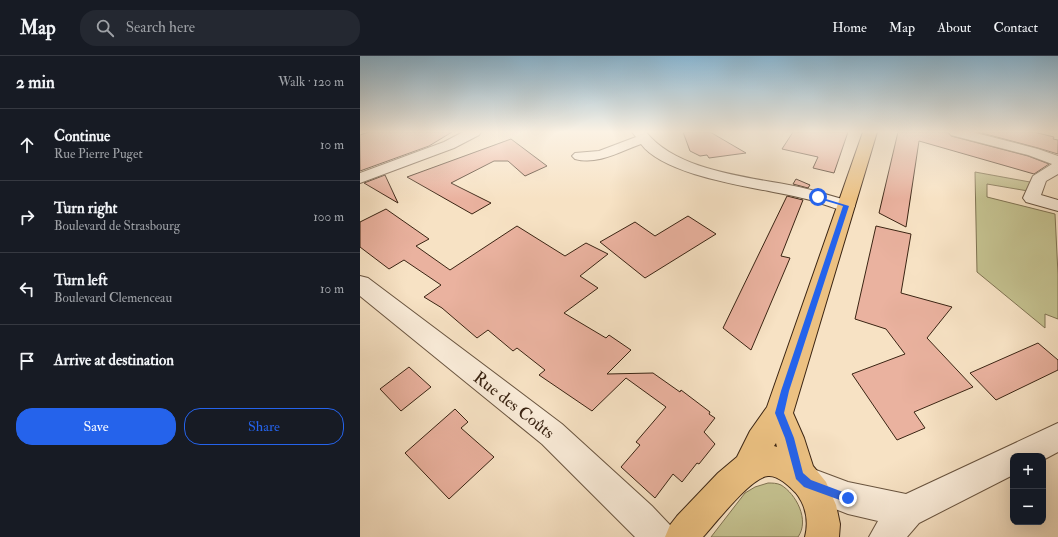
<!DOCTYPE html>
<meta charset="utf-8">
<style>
body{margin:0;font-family:"IM FELL Double Pica",serif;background:#242831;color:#f1f3f6}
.controls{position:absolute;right:12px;bottom:12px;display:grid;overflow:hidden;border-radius:8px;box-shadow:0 4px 16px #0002}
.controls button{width:36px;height:36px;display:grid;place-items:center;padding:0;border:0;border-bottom:1px solid #363941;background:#171b24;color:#f1f3f6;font:20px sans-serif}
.stop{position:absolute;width:12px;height:12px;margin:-9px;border:3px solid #2563eb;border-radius:50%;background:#fff}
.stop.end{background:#2563eb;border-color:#fff;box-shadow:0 1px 4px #0008}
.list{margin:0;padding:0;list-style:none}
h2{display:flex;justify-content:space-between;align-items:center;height:52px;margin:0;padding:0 16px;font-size:17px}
h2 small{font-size:13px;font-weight:400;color:#9ea1a6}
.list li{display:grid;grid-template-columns:26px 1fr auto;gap:12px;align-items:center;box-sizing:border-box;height:72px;padding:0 16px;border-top:1px solid #363941}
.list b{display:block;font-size:15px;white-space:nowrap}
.list p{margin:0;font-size:13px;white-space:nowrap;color:#9ea1a6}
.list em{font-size:13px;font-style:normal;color:#9ea1a6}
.actions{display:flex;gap:8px;padding:12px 16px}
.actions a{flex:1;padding:9px 0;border:1px solid #2563eb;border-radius:16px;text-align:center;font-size:14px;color:#2563eb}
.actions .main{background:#2563eb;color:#fff}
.icon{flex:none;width:22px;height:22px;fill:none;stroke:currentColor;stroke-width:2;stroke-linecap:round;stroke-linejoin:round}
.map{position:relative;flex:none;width:698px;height:481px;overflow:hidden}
header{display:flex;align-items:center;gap:24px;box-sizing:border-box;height:56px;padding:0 20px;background:#171b24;border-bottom:1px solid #363941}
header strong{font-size:19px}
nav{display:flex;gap:22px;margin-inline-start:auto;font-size:14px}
.search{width:280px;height:36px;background:#242831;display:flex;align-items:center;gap:10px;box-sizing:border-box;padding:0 14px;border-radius:16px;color:#9ea1a6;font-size:15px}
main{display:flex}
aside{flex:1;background:#171b24}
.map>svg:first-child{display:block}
.green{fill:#c4c18f;stroke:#7f7251}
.building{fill:#eab29f;stroke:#3a2413}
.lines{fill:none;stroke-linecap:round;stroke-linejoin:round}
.minor-casing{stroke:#69543f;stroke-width:2}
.major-casing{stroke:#3a2413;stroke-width:2}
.minor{fill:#faecd9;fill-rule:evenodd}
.major{fill:#ecc182;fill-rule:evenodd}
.route{fill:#2563eb}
.labels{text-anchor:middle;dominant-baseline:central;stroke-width:3;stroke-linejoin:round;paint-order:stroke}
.near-street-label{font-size:17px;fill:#3a2413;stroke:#faecd9}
</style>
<header>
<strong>Map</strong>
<div class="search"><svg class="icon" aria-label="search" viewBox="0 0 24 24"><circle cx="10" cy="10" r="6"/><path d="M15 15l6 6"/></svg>Search here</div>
<nav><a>Home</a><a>Map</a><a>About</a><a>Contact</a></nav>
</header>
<main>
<aside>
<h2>2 min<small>Walk · 120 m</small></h2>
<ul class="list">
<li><svg class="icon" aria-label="ahead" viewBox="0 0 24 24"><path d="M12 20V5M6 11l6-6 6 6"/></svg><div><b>Continue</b><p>Rue Pierre Puget</p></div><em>10 m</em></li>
<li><svg class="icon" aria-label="right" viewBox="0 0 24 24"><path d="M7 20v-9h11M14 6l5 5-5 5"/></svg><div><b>Turn right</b><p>Boulevard de Strasbourg</p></div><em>100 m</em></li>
<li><svg class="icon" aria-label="left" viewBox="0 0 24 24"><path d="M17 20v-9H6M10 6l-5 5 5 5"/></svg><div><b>Turn left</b><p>Boulevard Clemenceau</p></div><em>10 m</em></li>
<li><svg class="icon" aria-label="arrive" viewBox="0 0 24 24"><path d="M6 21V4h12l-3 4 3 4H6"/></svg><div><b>Arrive at destination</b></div></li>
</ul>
<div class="actions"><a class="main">Save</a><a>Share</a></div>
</aside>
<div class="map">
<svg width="698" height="481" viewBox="0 0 698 481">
<rect width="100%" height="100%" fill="#f7e2c4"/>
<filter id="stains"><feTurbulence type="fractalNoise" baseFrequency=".005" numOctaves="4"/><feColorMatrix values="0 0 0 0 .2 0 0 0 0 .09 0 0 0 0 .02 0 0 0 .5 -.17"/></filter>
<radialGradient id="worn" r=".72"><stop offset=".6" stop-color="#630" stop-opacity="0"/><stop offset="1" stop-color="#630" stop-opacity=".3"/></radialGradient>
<g class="green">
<path d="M615,116l55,10 -2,9 -41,-7v13l68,17 3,60v45l-13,-5v14l-68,-56z"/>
<path d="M408,427c4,0 9,0 13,2 15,9 29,35 17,52h-87l34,-44 10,-6z"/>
</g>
<g class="building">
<path d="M9,76h83l-23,14 -69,25v-36z"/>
<path d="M323,76h27l36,21 -37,5 -2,-3 -7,1 -10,-5z"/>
<path d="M433,76h55l-14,41 -21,-5 5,-11 -36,-8z"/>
<path d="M538,76h50l3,4 77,20 21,8 -15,10 -115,-33 -13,86 -27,-14z"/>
<path d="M618,76h56l20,5 -1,2 5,1v14l-20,-6z"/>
<path d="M151,83l36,27 -22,10 -17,-15h-14l-43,22 40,20 -19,11 -65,-37z"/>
<path d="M25,119l13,28 -34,-20z"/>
<path d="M436,123l14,6 -2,3 -15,-4z"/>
<path d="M427,140l16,4 -22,56 9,2 -39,92 -28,-22z"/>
<path d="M26,153l43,30 -13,7 34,24 67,-44 48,30 21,-13 22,11 -28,22 18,12 -34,25 42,25 3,-3 22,15 -24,24 46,-1 27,19 1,-2 29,22 -1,2 6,4 -11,14 11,12 -16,20 -2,-1 -15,19 -9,-8 -18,24 -34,-31 19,-22 -4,-3 30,-35 -40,-29 -34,33 -53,-36 6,-5 -28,-22 -4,3 -25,-21 -11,8 -35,-30 -18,-11 17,-12 -37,-25 -15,9 -29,-22v-25z"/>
<path d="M328,160l28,18 -71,44 -45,-36 35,-20 20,14z"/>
<path d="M516,170l35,8 -10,59 51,14 -25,31 46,49 -59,25 11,16 -28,12 -45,-66 53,-20 -19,-25 -31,-10z"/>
<path d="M678,287l20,17v10l-62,30 -26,-27z"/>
<path d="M49,311l22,20 -30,24 -21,-22z"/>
<path d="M95,353l13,13 -7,6 33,29 -45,42 -44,-46z"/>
</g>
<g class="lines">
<defs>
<g id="minor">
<path d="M103,76h18l-2,3 -25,13 -94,35v-10l84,-31z"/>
<path d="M272,76h14c32,40 105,45 153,55 18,4 35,10 53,15l3,4 -3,4 -6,1c-15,-3 -29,-10 -44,-13 -40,-10 -136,-20 -161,-54 -22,8 -43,21 -66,15l-3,-3 3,-3 24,-2 37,-14z"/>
<path d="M589,76h23l66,17 20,7v18l-12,7 -5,14 17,5v11l-32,-9 -3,-4 10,-22 19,-12 -24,-9 -77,-20z"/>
<path d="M0,220l8,2 194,146 90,82 18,19 5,12h-40l-93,-93 -182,-148z"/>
<path d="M698,367v29l-15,8v-4h-30v19l-94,48 -12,14h-38l9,-16 -30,-7 -51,-20 -5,-11 5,-11 11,-5 40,15 58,12z"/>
</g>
<path id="major" d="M503,76h14l-84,281 11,25 9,28 13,16 10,23 4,19 -1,13h-34c4,-16 1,-31 -9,-44 -7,-7 -18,-18 -28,-17 -17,1 -53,48 -65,61h-38l5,-12 7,-9 41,-43 19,-16 13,-26 17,-24zM416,387l1,4 -3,-1z"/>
</defs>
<use href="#minor" class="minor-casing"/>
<use href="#major" class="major-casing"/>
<use href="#minor" class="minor"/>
<use href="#major" class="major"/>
</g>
<linearGradient id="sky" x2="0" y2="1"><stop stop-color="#8ab8d5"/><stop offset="0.53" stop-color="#fbf2e4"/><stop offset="1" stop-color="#fbf2e4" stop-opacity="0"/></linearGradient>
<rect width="698" height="143" fill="url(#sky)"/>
<path class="route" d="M456,140l33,10 -60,185 -5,22 10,25 9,35 8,7 40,15 2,3 -2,3 -3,2 -44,-16 -8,-8 -11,-41 -10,-25 6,-22 62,-185 -27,-8z"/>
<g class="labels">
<g class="near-street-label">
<text transform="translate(154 349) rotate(38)">Rue des Coûts</text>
</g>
</g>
<rect width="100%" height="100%" filter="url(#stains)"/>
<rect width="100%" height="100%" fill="url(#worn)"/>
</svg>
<div class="controls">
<button>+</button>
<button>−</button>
</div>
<div class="stop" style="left:458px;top:141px"></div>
<div class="stop end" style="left:488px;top:442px"></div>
</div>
</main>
